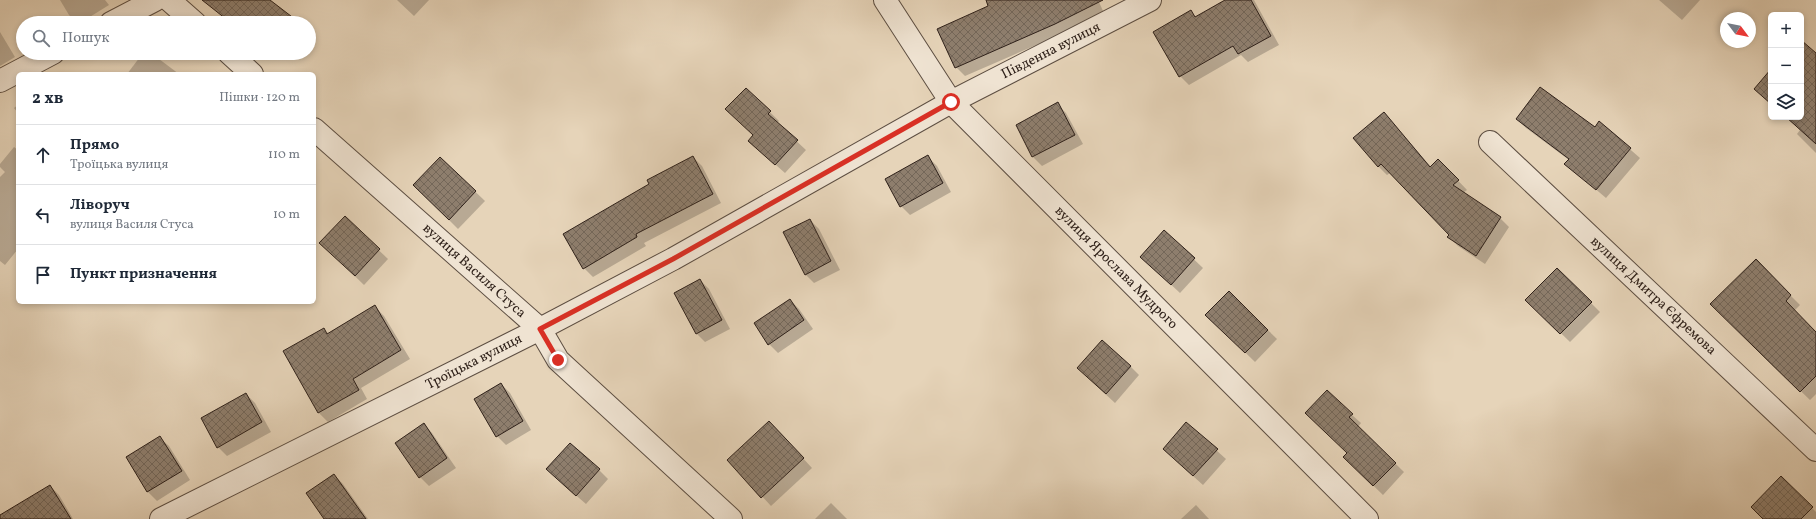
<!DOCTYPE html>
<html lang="uk">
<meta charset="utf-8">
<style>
body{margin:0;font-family:Vollkorn,serif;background:#f6f6f7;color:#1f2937}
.controls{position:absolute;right:12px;top:12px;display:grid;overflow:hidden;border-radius:6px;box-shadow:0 2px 6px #0003}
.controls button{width:36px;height:36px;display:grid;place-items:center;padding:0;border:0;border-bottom:1px solid #e0e1e3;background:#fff;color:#1f2937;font:20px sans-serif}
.compass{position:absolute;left:1720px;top:12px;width:36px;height:36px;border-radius:50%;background:#fff;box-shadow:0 2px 6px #0003;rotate:122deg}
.stop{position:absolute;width:12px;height:12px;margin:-9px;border:3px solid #d93025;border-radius:50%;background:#fff}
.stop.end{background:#d93025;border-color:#fff;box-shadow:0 1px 4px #0008}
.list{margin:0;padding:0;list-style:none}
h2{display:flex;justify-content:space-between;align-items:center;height:52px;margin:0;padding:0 16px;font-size:17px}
h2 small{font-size:13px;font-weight:400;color:#747a83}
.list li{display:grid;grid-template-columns:26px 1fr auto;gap:12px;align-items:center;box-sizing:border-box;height:60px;padding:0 16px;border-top:1px solid #e0e1e3}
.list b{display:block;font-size:15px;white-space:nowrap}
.list p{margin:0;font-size:13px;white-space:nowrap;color:#747a83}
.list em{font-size:13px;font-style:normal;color:#747a83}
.icon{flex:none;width:22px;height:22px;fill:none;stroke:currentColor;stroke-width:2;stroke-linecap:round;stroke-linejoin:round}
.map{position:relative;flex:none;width:1816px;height:519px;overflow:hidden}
.search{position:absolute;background:#fff;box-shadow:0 2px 6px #0003;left:16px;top:16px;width:300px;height:44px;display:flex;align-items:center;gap:10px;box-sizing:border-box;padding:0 14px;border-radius:22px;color:#747a83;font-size:15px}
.panel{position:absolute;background:#fff;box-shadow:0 2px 6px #0003;left:16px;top:72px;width:300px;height:232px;border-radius:6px}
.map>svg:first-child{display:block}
.shadow{fill:#0003}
.building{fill:url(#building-cross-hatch);stroke:#2f211a}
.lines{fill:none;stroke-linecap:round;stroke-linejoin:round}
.street-casing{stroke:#5d4e42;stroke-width:24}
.street{stroke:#efe3d2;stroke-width:22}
.route{stroke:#d93025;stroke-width:5}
.labels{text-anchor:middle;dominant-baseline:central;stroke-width:3;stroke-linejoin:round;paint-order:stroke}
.street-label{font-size:14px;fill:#2f211a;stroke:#efe3d2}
</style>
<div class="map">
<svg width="1816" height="519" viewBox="0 0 1816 519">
<defs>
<pattern id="building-cross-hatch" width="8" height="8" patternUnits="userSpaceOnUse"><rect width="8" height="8" fill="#8e7e6d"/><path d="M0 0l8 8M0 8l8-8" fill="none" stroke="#746759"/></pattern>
</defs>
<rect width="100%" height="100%" fill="#e6d4b9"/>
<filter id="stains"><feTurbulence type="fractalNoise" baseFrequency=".005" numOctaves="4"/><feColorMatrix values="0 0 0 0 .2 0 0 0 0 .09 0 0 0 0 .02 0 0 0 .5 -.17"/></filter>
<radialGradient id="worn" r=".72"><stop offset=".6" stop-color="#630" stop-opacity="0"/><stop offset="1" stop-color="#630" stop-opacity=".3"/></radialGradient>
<g class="shadow">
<path d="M60,0h45l4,5 -29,18h-3l-8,-8z"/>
<path d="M397,0h32l-15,16z"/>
<path d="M1002,0h96l6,13 -40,20 -99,43 -9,-9z"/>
<path d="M1227,0h27l25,45 -31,17 -7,-7 -52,30 -9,-9 11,-65 5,6z"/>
<path d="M1659,0h41l-18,20z"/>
<path d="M0,32l15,25 -15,9z"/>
<path d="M1801,41l15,13v99l-19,-19 3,-4 -14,-13h15z"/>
<path d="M143,53h8l28,21h-52z"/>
<path d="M746,89l33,32 -2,2 29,27 -21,23 -26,-23 -5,-14z"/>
<path d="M1057,104l9,9 17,31 -41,22 -9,-9 -16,-32z"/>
<path d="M18,105v8l-4,-5z"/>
<path d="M1517,119l78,10 5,-6 40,35 -34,40 -40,-34 3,-4 -43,-32z"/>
<path d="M1393,123l38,44 16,2 20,21 -4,3 37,25 9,9 -24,37 -27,-18 -9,-9 1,-2 -60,-62 -3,2 -9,-9z"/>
<path d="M14,147l4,3v99l-13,16 -5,-4v-84l5,-5 -5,-5v-3z"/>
<path d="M693,157l9,9 19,37 -77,40 2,3 -53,31 -9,-9 66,-84z"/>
<path d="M928,157l9,9 14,26 -41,23 -9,-9z"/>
<path d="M440,158l45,43 -27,28 -44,-44z"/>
<path d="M345,218l43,41 -24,26 -34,-33z"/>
<path d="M810,220l9,9 21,41 -26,13 -9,-9z"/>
<path d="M1164,231l39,37 -23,25 -30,-28z"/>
<path d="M1756,261l44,44 -6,6 22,22v61l-6,6 -99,-96z"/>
<path d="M1557,269l43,43 -30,30 -43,-42z"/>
<path d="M700,280l9,9 21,40 -25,13 -9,-9z"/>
<path d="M1229,292l48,47 -22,23 -48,-47z"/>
<path d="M790,300l9,9 14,20 -35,24 -9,-9z"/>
<path d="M375,307l9,9 26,43 -49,29 6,11 -39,23 -9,-9 -35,-62 40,-22 5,5z"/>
<path d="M1130,366l9,9 -24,28 -28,-26z"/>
<path d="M501,384l9,9 21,37 -25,15 -9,-9z"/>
<path d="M246,394l9,9 16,29 -44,24 -9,-9z"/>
<path d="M1352,415l9,8 -3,4 46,45 -21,23 -39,-38 4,-4 -33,-31z"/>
<path d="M1186,423l40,36 -23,26 -30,-27z"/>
<path d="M424,424l8,9 24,35 -27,18 -9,-9z"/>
<path d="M778,431l34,37 -41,38 -43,-46z"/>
<path d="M160,438l9,8 21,34 -33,21 -9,-9 -21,-34z"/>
<path d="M599,470l9,9 -22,25 -30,-26z"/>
<path d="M334,475l9,9 25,35h-43z"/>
<path d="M1781,477l35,35v7h-51z"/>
<path d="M50,486l9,9 14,24h-53z"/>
<path d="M831,503l16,16h-32z"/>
<path d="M1196,505l13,14h-28z"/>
</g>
<g class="building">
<path d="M202,0h68l30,23h-69z"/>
<path d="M986,0h117l-48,24 -100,44 -18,-39 51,-23z"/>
<path d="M1225,0h26l20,36 -33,18 -5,-8 -54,31 -26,-45 38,-22 4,7z"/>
<path d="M1801,40l15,13v91l-30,-27h15z"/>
<path d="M1771,69v35l-17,-15z"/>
<path d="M1540,87l55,40 4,-6 32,27 -35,42 -32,-26 5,-5 -53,-40z"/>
<path d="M746,88l25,23 -3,3 30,26 -23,25 -27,-24 5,-6 -28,-26z"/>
<path d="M1058,102l17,33 -43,22 -16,-32z"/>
<path d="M1384,112l46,55 8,-8 21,21 -6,5 48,32 -25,39 -29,-19 2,-2 -68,-71 -3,3 -25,-29z"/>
<path d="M928,155l15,28 -43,24 -15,-28z"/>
<path d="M693,156l20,38 -77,40 1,3 -54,32 -20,-35 86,-50 -2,-4z"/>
<path d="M440,157l36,34 -27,29 -36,-35z"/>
<path d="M345,216l35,33 -25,27 -36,-33z"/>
<path d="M810,219l21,42 -26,14 -22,-43z"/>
<path d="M1164,230l31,28 -24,27 -31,-28z"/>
<path d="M1756,259l35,36 -5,6 30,31v44l-16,16 -90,-88z"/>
<path d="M1557,268l35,34 -32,32 -35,-34z"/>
<path d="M700,279l22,41 -26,14 -22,-41z"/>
<path d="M1229,291l39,39 -23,23 -40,-38z"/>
<path d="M790,299l14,21 -36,25 -14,-22z"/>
<path d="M375,305l26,45 -48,29 6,11 -41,23 -35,-62 41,-23 3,6z"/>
<path d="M1102,340l29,26 -25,28 -29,-26z"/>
<path d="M501,383l22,38 -27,16 -22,-38z"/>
<path d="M1327,390l26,24 -4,3 47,46 -23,23 -30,-29 4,-4 -42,-40z"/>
<path d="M246,393l16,29 -45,26 -16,-30z"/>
<path d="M769,421l35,37 -43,40 -34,-38z"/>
<path d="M1186,422l32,27 -25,27 -30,-27z"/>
<path d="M424,423l23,35 -28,20 -24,-35z"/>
<path d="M160,436l22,35 -35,21 -21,-35z"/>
<path d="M570,443l30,26 -24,27 -30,-27z"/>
<path d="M334,474l32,45h-42l-18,-26z"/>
<path d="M1781,476l32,31 -12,12h-38l-12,-12z"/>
<path d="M50,485l21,34h-71v-4z"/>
</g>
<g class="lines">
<defs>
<g id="street">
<path d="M169,0l26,23"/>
<path d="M885,0l66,102 416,417"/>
<path d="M111,23l44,-23"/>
<path d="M229,53l23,21"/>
<path d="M0,81l53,-28"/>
<path d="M314,129l226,200 18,31 173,159"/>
<path d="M1490,142l326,308"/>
<path d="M161,519l379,-190 133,-70 278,-157 199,-102"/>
</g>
</defs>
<use href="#street" class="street-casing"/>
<use href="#street" class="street"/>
</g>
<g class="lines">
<path class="route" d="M558,360l-18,-31 133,-70 278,-157"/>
</g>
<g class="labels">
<g class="street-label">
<text transform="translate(1051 51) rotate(-27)">Південна вулиця</text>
<text transform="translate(1116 268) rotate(45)">вулиця Ярослава Мудрого</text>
<text transform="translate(474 271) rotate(42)">вулиця Василя Стуса</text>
<text transform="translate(1653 296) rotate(43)">вулиця Дмитра Єфремова</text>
<text transform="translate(474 362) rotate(-27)">Троїцька вулиця</text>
</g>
</g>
<rect width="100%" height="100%" filter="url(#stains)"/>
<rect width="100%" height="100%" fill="url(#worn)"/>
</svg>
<div class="controls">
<button>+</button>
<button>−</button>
<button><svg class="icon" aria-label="layers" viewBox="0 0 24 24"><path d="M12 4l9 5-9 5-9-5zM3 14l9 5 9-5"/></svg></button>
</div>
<svg class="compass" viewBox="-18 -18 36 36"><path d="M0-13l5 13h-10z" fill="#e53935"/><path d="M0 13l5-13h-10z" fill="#747a83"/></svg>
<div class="stop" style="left:951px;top:102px"></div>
<div class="stop end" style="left:558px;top:360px"></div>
<div class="search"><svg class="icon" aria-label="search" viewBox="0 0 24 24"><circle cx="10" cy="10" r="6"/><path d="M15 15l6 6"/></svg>Пошук</div>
<section class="panel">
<h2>2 хв<small>Пішки · 120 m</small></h2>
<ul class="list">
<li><svg class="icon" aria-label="ahead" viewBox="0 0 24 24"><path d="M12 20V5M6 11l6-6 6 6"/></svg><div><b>Прямо</b><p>Троїцька вулиця</p></div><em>110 m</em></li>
<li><svg class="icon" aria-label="left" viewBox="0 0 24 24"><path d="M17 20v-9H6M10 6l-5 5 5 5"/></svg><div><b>Ліворуч</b><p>вулиця Василя Стуса</p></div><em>10 m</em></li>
<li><svg class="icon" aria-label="arrive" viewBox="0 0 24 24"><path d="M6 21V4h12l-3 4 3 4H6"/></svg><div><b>Пункт призначення</b></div></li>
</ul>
</section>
</div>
